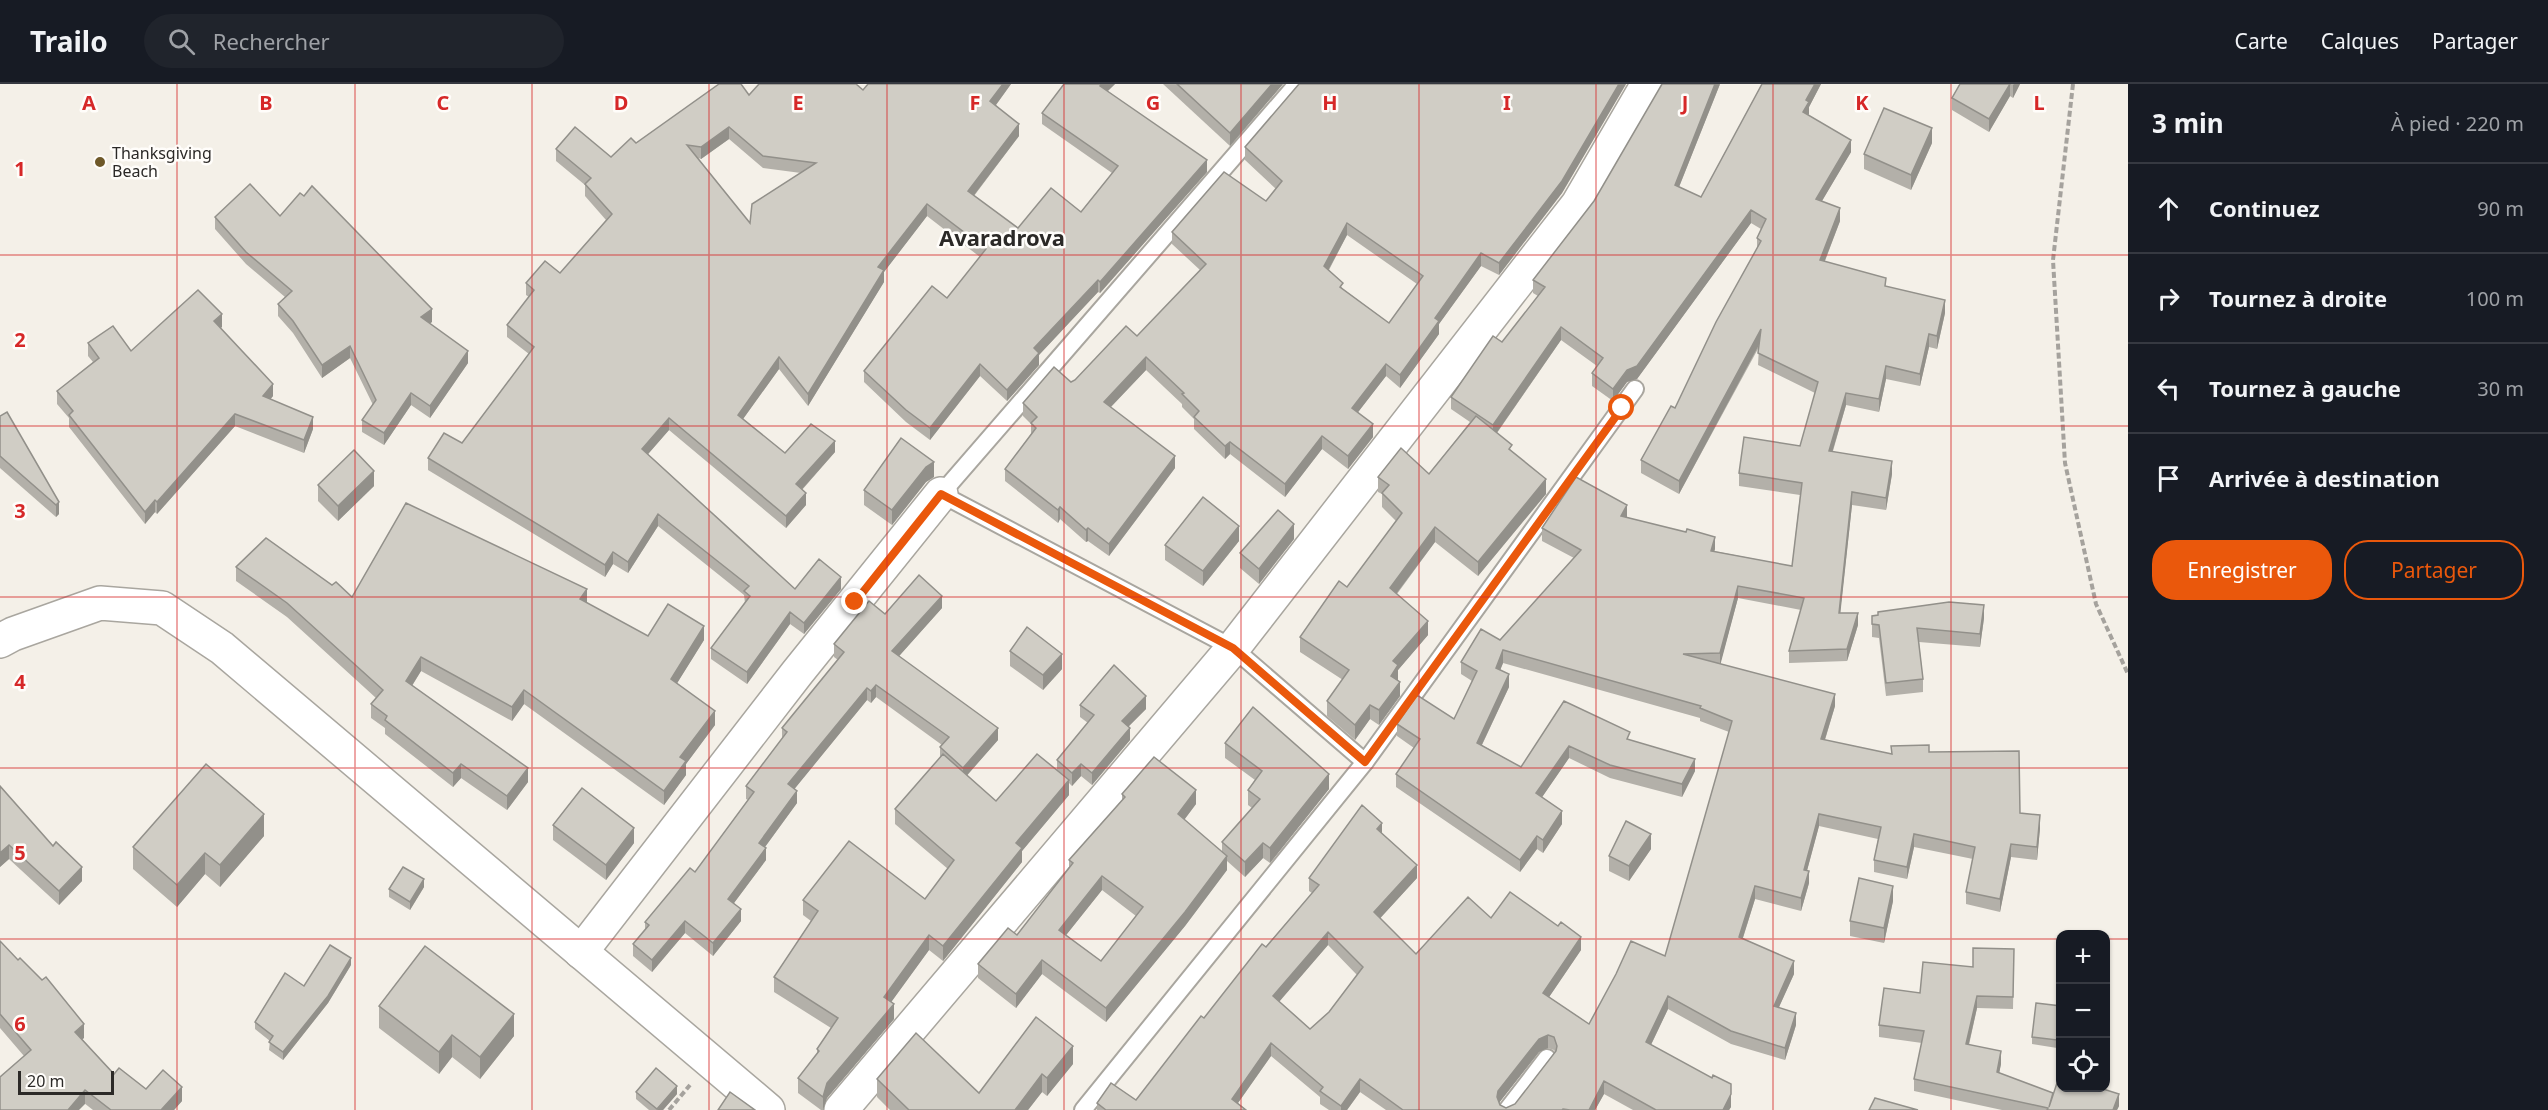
<!DOCTYPE html>
<html lang="fr">
<meta charset="utf-8">
<style>
body{margin:0;font-family:"Noto Sans",sans-serif;background:#20242c;color:#f1f3f6}
.controls{position:absolute;right:18px;bottom:18px;display:grid;overflow:hidden;border-radius:12px;box-shadow:0 2px 4px #0004}
.controls button{width:54px;height:54px;display:grid;place-items:center;padding:0;border:0;border-bottom:2px solid #363941;background:#171b24;color:#f1f3f6;font:30px sans-serif}
.scale{position:absolute;left:18px;bottom:15px;width:96px;box-sizing:border-box;padding-left:6px;border:3px solid #2b2927;border-top:0;font-size:16px;line-height:21px;white-space:nowrap;color:#2b2927;-webkit-text-stroke:4px #fffdfa;paint-order:stroke}
.stop{position:absolute;width:18px;height:18px;margin:-14px;border:4px solid #ea580c;border-radius:50%;background:#fff}
.stop.end{background:#ea580c;border-color:#fff;box-shadow:0 2px 6px #0008}
.list{margin:0;padding:0;list-style:none}
h2{display:flex;justify-content:space-between;align-items:center;height:78px;margin:0;padding:0 24px;font-size:26px}
h2 small{font-size:20px;font-weight:400;color:#9ea1a6}
.list li{display:grid;grid-template-columns:39px 1fr auto;gap:18px;align-items:center;box-sizing:border-box;height:90px;padding:0 24px;border-top:2px solid #363941}
.list b{display:block;font-size:22px;white-space:nowrap}
.list em{font-size:20px;font-style:normal;color:#9ea1a6}
.actions{display:flex;gap:12px;padding:18px 24px}
.actions a{flex:1;padding:14px 0;border:2px solid #ea580c;border-radius:24px;text-align:center;font-size:21px;color:#ea580c}
.actions .main{background:#ea580c;color:#fff}
.icon{flex:none;width:33px;height:33px;fill:none;stroke:currentColor;stroke-width:2;stroke-linecap:round;stroke-linejoin:round}
.map{position:relative;flex:none;width:2128px;height:1026px;overflow:hidden}
header{display:flex;align-items:center;gap:36px;box-sizing:border-box;height:84px;padding:0 30px;background:#171b24;border-bottom:2px solid #363941}
header strong{font-size:28px}
nav{display:flex;gap:33px;margin-inline-start:auto;font-size:21px}
.search{width:420px;height:54px;background:#20242c;display:flex;align-items:center;gap:15px;box-sizing:border-box;padding:0 21px;border-radius:33px;color:#9ea1a6;font-size:22px}
main{display:flex}
aside{flex:1;background:#171b24}
.map>svg:first-child{display:block}
.lines{fill:none;stroke-linecap:round;stroke-linejoin:round}
.lane-casing{stroke:#a9a69f;stroke-width:20}
.street-casing{stroke:#a9a69f;stroke-width:36}
.secondary-casing{stroke:#a9a69f;stroke-width:36}
.path{stroke:#a5a29d;stroke-width:4;stroke-dasharray:6 3;stroke-linecap:butt}
.lane{stroke:#fff;stroke-width:16}
.street{stroke:#fff;stroke-width:33}
.secondary{stroke:#fff;stroke-width:33}
.wall{fill:#b3b0a9;fill-rule:evenodd}
.shaded-wall{fill:#92908a}
.building{fill:#d0cdc5;stroke:#92908a;stroke-width:1.5;fill-rule:evenodd}
.route{stroke:#ea580c;stroke-width:8}
.grid{fill:none;stroke:#d62828;stroke-width:1.5;stroke-opacity:0.55}
.poi-dot{fill:#6e5828;stroke:#fffdfa;stroke-width:2}
.labels{text-anchor:middle;dominant-baseline:central;stroke-width:5;stroke-linejoin:round;paint-order:stroke}
.poi-label{font-size:16px;fill:#2b2927;stroke:#fffdfa;text-anchor:start}
.district-label{font-size:22px;font-weight:bold;fill:#2b2927;stroke:#fffdfa}
.grid-label{font-size:20px;text-anchor:middle;font-weight:bold;fill:#d62828;stroke:#fffdfa;stroke-width:5;stroke-linejoin:round;paint-order:stroke}
</style>
<header>
<strong>Trailo</strong>
<div class="search"><svg class="icon" aria-label="search" viewBox="0 0 24 24"><circle cx="10" cy="10" r="6"/><path d="M15 15l6 6"/></svg>Rechercher</div>
<nav><a>Carte</a><a>Calques</a><a>Partager</a></nav>
</header>
<main>
<div class="map">
<svg width="2128" height="1026" viewBox="0 0 2128 1026">
<rect width="100%" height="100%" fill="#f4f0e8"/>
<g class="lines">
<defs>
<g id="lane">
<path d="M1297,0l-356,410 292,154 132,114"/>
<path d="M1083,1026l282,-348 270,-373"/>
<path d="M1507,1026l40,-52"/>
</g>
<g id="street">
<path d="M581,868l216,-279 144,-179"/>
<path d="M841,1026l392,-462 345,-444 70,-120"/>
</g>
<path id="secondary" d="M0,557l13,-7 87,-31 62,5 60,40 546,462"/>
</defs>
<use href="#lane" class="lane-casing"/>
<use href="#street" class="street-casing"/>
<use href="#secondary" class="secondary-casing"/>
<g class="path">
<path d="M2073,0l-20,176 12,203 31,141 32,70"/>
<path d="M669,1026l21,-25"/>
</g>
<use href="#lane" class="lane"/>
<use href="#street" class="street"/>
<use href="#secondary" class="secondary"/>
</g>
<g class="wall">
<path d="M1011,0l-15,21 23,31 -45,60 44,32 63,-16 31,-39 -70,-49v-11l22,-29h51l-7,7 99,81 -107,121 -2,-1 -59,63v10l-32,36 -27,-25 -50,64 -24,-18 -42,-40v-11l83,-73 33,-41 -53,-41 -43,56v10l-76,124 -29,-37 -36,50 42,34 50,-1 -33,38 4,15 -20,23 -117,-98 -21,24 147,135h46l-37,45 -14,-10 -43,60 -36,-25v-11l34,-45 -1,-8 -86,-69 -30,47 -15,-9 -8,13 -177,-107v-12l34,-15 67,-89 -22,-17v-12l22,-28 -3,-2v-12l34,-10 46,-53 -21,-24v-11l-29,-24v-12l55,8 25,-14 113,-48zM729,55l34,29 38,5 -51,50 -52,-65 3,1z"/>
<path d="M1163,0h120l-53,62z"/>
<path d="M1299,0h327l-64,109 -63,82 -18,-9 -42,58v10l-39,54 -14,-12 -28,36 15,25 -25,32 -26,-20 -37,48 -55,-43 -5,5 -31,-30v-10l-12,-12v-3l-36,-34 -35,37 64,61 -66,88 -21,-15 -2,1 -26,-23 -2,4 -53,-42v-12l26,-35v-10l-8,-8v-13l52,-23 62,-44 63,-66 -28,-26v-12l94,-31 10,-12 -31,-29v-13zM1347,151l70,49 -28,39 -46,-34 -14,-19z"/>
<path d="M1720,0l-41,103 22,10 61,-113h59l-12,23 -1,8 43,37 -29,49 18,20 -15,40 120,52 -8,36 -8,-2 -9,39 -34,-7 -7,33 -33,-7 -13,46 59,23 -6,36 -34,-5 -12,108 18,12 -11,36 -58,2v-12l12,-41 -63,-12 -18,66 115,42 -10,34 66,14 38,-2 91,61 20,15 -3,32 -26,-3 -11,55 -34,-8v-12l7,-33 -59,-12 -7,32 -33,-7v-12l4,-21 -59,-13 -12,44 2,13 -8,28 -46,-12 -12,39 51,36 -15,33 17,18 -11,35 -54,-16 -63,-35 -17,36 80,62 -2,3h-96l-29,-16 -9,16h-209l-26,-18 -13,18h-18l-9,-6v-7l-49,-41 -33,47 8,7h-149v-7l39,-3 68,-82 108,-125 -3,-2v-13l73,-44 35,44 -37,40 36,36 75,-36 90,32 -32,47 40,27 76,-68 64,-224 -29,-11v-3l-197,-55 -3,7 9,17 -27,58 39,22 43,-66 66,39 65,31 -13,26 -72,-19 -41,-20 -27,39 20,27 -19,29 -6,-4 -17,23 -124,-85v-13l18,-26 -17,-12v-12l57,-5 18,-38 -11,-7v-12l39,-22 74,-82 -32,-17v-13l85,-11 88,32 -1,2 78,15 8,-71 -61,-9v-13l61,-27 15,-53 -57,-28 1,-18 -80,147 -38,-21v-13l34,-52 82,-160v-10l4,-9 -10,-6 -114,156 -10,3 -14,19 -21,-15v-13l5,-7 -36,-26 -64,93 49,61 -68,82 -43,-34 -38,52 31,41 -30,35v10l2,16 -21,29 -9,-6 -15,21 -28,-24v-15l16,-21 -43,-28v-15l47,-50 49,-66 -14,-14v-13l-4,-2v-15l51,-3 41,-52 -19,-13v-12l51,-55 36,-46 -5,-3v-13l61,-79zM1328,861l29,30 -28,37 -19,17 -31,-28zM1548,964l6,2 1,2 -40,52 -9,4 -6,-3 -1,-2 40,-51z"/>
<path d="M1960,0h60l-7,14 -3,-2 -21,36 -37,-22v-12z"/>
<path d="M1932,59l-21,47 -47,-21v-15z"/>
<path d="M280,132l152,106 -3,1 39,40 -38,55 -19,-13 -27,40 -22,-13v-12l11,-15 -23,-47 -28,20 -29,-45 -15,-17v-12l7,-7 -39,-33 -31,-35v-12z"/>
<path d="M222,243l-2,1 53,68 -3,3 43,30 -9,24 -69,-27 -78,88 -2,-2 -10,12 -76,-97v-9l-12,-14v-13l36,-29 -5,-6v-13l43,8z"/>
<path d="M0,332l59,86v12l-3,3 -56,-49z"/>
<path d="M934,393l-8,5 -34,43 -28,-20v-15z"/>
<path d="M318,401l56,1 -36,35 -20,-20z"/>
<path d="M1294,455l-35,45 -19,-16v-15z"/>
<path d="M1239,457l-36,45 -38,-26v-15z"/>
<path d="M236,483l96,18 20,12 235,6 61,33 56,4 -27,43 38,42 -29,39v11l-22,30 -140,-101 -12,17 -91,-50 -9,15 116,96 -21,28 -46,-32 -8,9 -68,-53v-6l-14,-10v-14l5,-6 -89,-81 -51,-36z"/>
<path d="M942,524l-43,48 99,84 -31,35 29,26 61,-30v-11l31,-37 -8,-6v-12l66,4 -17,17 1,14 -38,45 -11,-9 -9,10 -3,-3v12l-47,56v11l-79,99 -14,-11 -38,52 3,17 -67,79 -4,12h-2l-23,-17v-15l19,-24v-5l14,-21 -57,-36v-15l37,-56 -8,-6v-15l122,-1 23,-30 -53,-45v-15l45,-51v-11l2,-2 -66,-48 -5,6 -4,-3 -73,89 3,14 -32,44 1,13 -32,43 7,18 -28,35 -28,-23 -33,39 -19,-16v-12l12,-14v-8l50,-50 53,-72 -2,-1v-13l36,-46v-12l56,-68 -4,-3v-13l51,-30z"/>
<path d="M1872,532l112,2 -4,29 -61,-5 4,37v13l-37,4 -7,-58 -7,-1z"/>
<path d="M1010,567l52,18 -19,21 -33,-24z"/>
<path d="M1225,659l104,46 -59,74 -7,-5 -18,19 -18,-16v9l-42,56 -79,96 -64,-48 -26,34 -38,-30v-14l39,-29 52,-68v-7l53,-60v-6l74,10 -12,16 38,32v-10l30,-34 -4,-3v-15l7,-10 -30,-22zM1102,806l34,26 -35,45 -35,-26z"/>
<path d="M0,702l82,95 -23,24 -50,-46 -9,8z"/>
<path d="M553,741l81,18 -28,37 -53,-40z"/>
<path d="M264,752l-44,51 -15,-13 -28,33 -44,-38v-22z"/>
<path d="M1651,765l-22,32 -20,-10v-15z"/>
<path d="M424,803l-14,23 -21,-13v-8z"/>
<path d="M1893,817l-9,42 -34,-7v-15z"/>
<path d="M0,857l84,97 -2,1 32,35 32,15 36,12 -8,9h-81l-69,-54 -24,-28z"/>
<path d="M2014,865l-1,60 -36,-1 -8,37 32,19 -2,9 54,20 66,13 -2,4h-115l-88,-19v-12l8,-36 -43,-6v-12l41,-32 53,-26z"/>
<path d="M351,881l-23,38 -45,57 -14,-10 1,-9 -15,-12v-7l49,-36z"/>
<path d="M379,922l135,30 -34,43 -28,-22 -13,17 -60,-46z"/>
<path d="M2061,922v13l-4,29 -25,-4v-7z"/>
<path d="M1073,980l-26,32 -5,-4 -14,18h-138l-13,-13v-18l102,14z"/>
<path d="M636,1008l41,2 -14,16h-14l-13,-11z"/>
</g>
<g class="shaded-wall">
<path d="M1003,0h8l-21,29v-12z"/>
<path d="M1102,0h13l-15,14v-12z"/>
<path d="M1272,0h11l-53,62v-13z"/>
<path d="M1619,0h7l-64,109 -63,82v-12z"/>
<path d="M1715,0h5l-45,113v-12z"/>
<path d="M1815,0h6l-12,23v7l-6,10v-12l3,-12z"/>
<path d="M2010,0v12l-21,36v-13z"/>
<path d="M2014,0h6l-7,14v-13z"/>
<path d="M1019,40v12l-51,67v-12z"/>
<path d="M729,43v12l-28,20v-12z"/>
<path d="M1932,44v15l-21,47v-15z"/>
<path d="M1851,56v12l-35,59v-12z"/>
<path d="M1207,76v12l-107,121v-11z"/>
<path d="M927,120v12l-43,56v10l-76,124v-12l70,-127z"/>
<path d="M1840,124v13l-20,52v-13z"/>
<path d="M1751,126v13l-114,156 -10,3 -14,19v-12z"/>
<path d="M1347,139v12l-23,43v-12z"/>
<path d="M1481,169v13l-42,58v10l-39,54v-13l35,-57z"/>
<path d="M1098,196v12l-59,63v10l-32,36v-11l27,-42z"/>
<path d="M1945,216v13l-8,36v-13z"/>
<path d="M432,225v13l-11,8v-13z"/>
<path d="M222,230v13l-8,7v-13z"/>
<path d="M1561,243v13l-68,98v-13z"/>
<path d="M1761,245v12l-82,153v-13z"/>
<path d="M1929,250v13l-9,39v-12z"/>
<path d="M350,262v12l-28,20v-13z"/>
<path d="M468,267v12l-38,55v-12z"/>
<path d="M779,273v12l-41,57v-11z"/>
<path d="M1146,273v13l-42,44v-12z"/>
<path d="M980,280v12l-50,64v-12z"/>
<path d="M1386,280v12l-34,44v-12z"/>
<path d="M1886,282v13l-7,33v-13z"/>
<path d="M273,300v12l-10,13v-13z"/>
<path d="M411,309v12l-27,40v-12z"/>
<path d="M1846,309v12l-17,58v-12z"/>
<path d="M235,330v12l-78,88v-12z"/>
<path d="M313,333v12l-9,24v-13z"/>
<path d="M669,334v12l-27,31v-12z"/>
<path d="M1373,340v13l-25,32v-13z"/>
<path d="M1322,352v13l-37,48v-13z"/>
<path d="M835,357v11l-39,44v-12z"/>
<path d="M1230,358v12l-5,5v-13z"/>
<path d="M1175,372v12l-66,88v-12z"/>
<path d="M1892,377v13l-6,36v-12z"/>
<path d="M934,378v15l-8,5 -34,43v-15l34,-43z"/>
<path d="M374,387v15l-36,35v-15z"/>
<path d="M1546,395v15l-68,82v-14z"/>
<path d="M1852,408v13l-13,121v-13z"/>
<path d="M806,409v12l-20,23v-12z"/>
<path d="M155,416v12l-10,12v-12z"/>
<path d="M59,418v12l-3,3v-12z"/>
<path d="M1627,421v13l-6,-2z"/>
<path d="M1060,423v12l-2,4v-13z"/>
<path d="M658,430v12l-30,47v-11z"/>
<path d="M1294,440v15l-35,45v-15z"/>
<path d="M1239,442v15l-36,45v-15z"/>
<path d="M1435,443v15l-45,60v-14z"/>
<path d="M1088,444v13l-2,1v-12z"/>
<path d="M1715,453v12l-4,14v-12z"/>
<path d="M613,468v12l-8,13v-12z"/>
<path d="M841,493v12l-37,45v-11z"/>
<path d="M1738,502v12l-18,68v-13z"/>
<path d="M587,505v14l-7,-4z"/>
<path d="M942,512v12l-50,56v-13z"/>
<path d="M1984,521v13l-4,29v-13z"/>
<path d="M790,528v12l-43,60v-12z"/>
<path d="M1858,529v12l-11,36v-12z"/>
<path d="M1428,537v14l-30,35v10l-7,10v-14l2,-15z"/>
<path d="M704,542v14l-33,53v-14z"/>
<path d="M1503,566v13l-7,18v-13z"/>
<path d="M1062,570v15l-19,21v-15z"/>
<path d="M421,573v14l-15,24v-14z"/>
<path d="M1509,590v13l-32,68v-12z"/>
<path d="M1400,598v14l-21,29v-15z"/>
<path d="M876,601v12l-5,6v-12z"/>
<path d="M867,604v12l-79,97v-13z"/>
<path d="M524,606v14l-12,17v-14z"/>
<path d="M1835,610v12l-14,46v-13z"/>
<path d="M1146,612v13l-24,24v-12z"/>
<path d="M1370,621v14l-15,21v-15z"/>
<path d="M715,627v14l-29,39v11l-22,30v-14l16,-34z"/>
<path d="M998,644v12l-35,40v-12z"/>
<path d="M1130,644v12l-38,45v-12z"/>
<path d="M1569,662v12l-33,48v-13z"/>
<path d="M1695,675v12l-13,26v-13z"/>
<path d="M461,680v14l-8,9v-14z"/>
<path d="M1081,680v12l-9,10v-13z"/>
<path d="M528,684v14l-21,28v-14z"/>
<path d="M1329,690v15l-59,74v-15z"/>
<path d="M1069,696v15l-47,56v11l-79,99v-15l73,-103z"/>
<path d="M1196,706v14l-18,24v-14z"/>
<path d="M797,707v12l-38,52v-12z"/>
<path d="M1562,727v13l-19,29v-13z"/>
<path d="M264,730v22l-44,51v-22z"/>
<path d="M1819,730v12l-15,56v-12z"/>
<path d="M2040,731v13l-3,32v-13z"/>
<path d="M1382,739v13l-5,-7z"/>
<path d="M634,744v15l-28,37v-15z"/>
<path d="M1651,750v15l-22,32v-15z"/>
<path d="M1914,750v13l-7,32v-12z"/>
<path d="M1537,752v13l-17,23v-12z"/>
<path d="M1263,759v15l-18,19v-15z"/>
<path d="M2011,760v13l-11,55v-13z"/>
<path d="M9,761v14l-9,8v-14z"/>
<path d="M766,764v12l-38,51v-12z"/>
<path d="M205,769v21l-28,33v-22z"/>
<path d="M1227,772v14l-42,56 -79,96v-14z"/>
<path d="M1417,781v13l-43,47v-13z"/>
<path d="M82,783v14l-23,24v-14z"/>
<path d="M1809,787v12l-8,28v-13z"/>
<path d="M1102,792v14l-43,54v-14z"/>
<path d="M424,795v8l-14,23v-8z"/>
<path d="M1755,802v13l-16,51v-13z"/>
<path d="M1893,802v15l-9,42v-15z"/>
<path d="M741,825v12l-28,35v-13z"/>
<path d="M685,837v12l-33,39v-12z"/>
<path d="M1328,848v13l-55,64v-13z"/>
<path d="M929,851v15l-45,62v-15z"/>
<path d="M1581,853v13l-38,56v-13z"/>
<path d="M351,874v7l-23,38 -45,57v-8z"/>
<path d="M1042,876v14l-26,34v-14z"/>
<path d="M1794,877v13l-20,44v-12z"/>
<path d="M1668,912v13l-22,46v-13z"/>
<path d="M1977,912v12l-11,48v-12z"/>
<path d="M894,920v15l-67,79 -4,12v-13l4,-14z"/>
<path d="M2061,927v8l-4,29v-8z"/>
<path d="M1796,929v12l-11,35v-12z"/>
<path d="M514,930v22l-34,43v-22z"/>
<path d="M84,940v14l-9,7v-13z"/>
<path d="M452,951v22l-13,17v-22z"/>
<path d="M1548,951v13l-9,4 -41,52 -1,-7 1,-6 41,-52z"/>
<path d="M1271,959v13l-38,54 -1,-11z"/>
<path d="M1073,962v18l-26,32v-18z"/>
<path d="M2001,967v13l-4,20v-12z"/>
<path d="M1042,990v18l-14,18h-13z"/>
<path d="M1360,995v13l-13,18h-6v-4z"/>
<path d="M1604,997v13l-9,16h-6z"/>
<path d="M677,1002v8l-14,16h-6z"/>
<path d="M182,1003v14l-8,9h-13z"/>
<path d="M85,1006v14l-6,6h-11z"/>
<path d="M1731,1010v13l-2,3h-6z"/>
<path d="M2119,1010v12l-2,4h-4z"/>
</g>
<g class="building">
<path d="M719,0h22l8,11 10,-11h97l7,6 5,-6h135l-13,17 29,23 -51,67 50,37 33,-40 30,24 37,-46 -76,-53 22,-29h38l-2,2 107,74 -107,122 -2,-2 -64,68 5,5 -32,37 -27,-26 -50,64 -24,-18 -42,-39 68,-85 15,12 39,-49 -59,-45 -49,63 6,3 -76,124 -29,-37 -41,58 47,38 26,-29 24,17 -39,43 10,9 -20,23 -117,-98 -27,31 153,140 24,-30 22,18 -37,46 -14,-11 -43,60 -36,-24 39,-52 -6,-5 5,-5 -91,-72 -30,48 -15,-10 -8,13 -177,-107 16,-25 18,10 72,-96 -27,-22 27,-35 -8,-7 19,-22 15,12 52,-59 -27,-30 6,-6 -35,-29 19,-22 36,30 20,-19 5,5zM729,43l34,29 53,7 -64,41 -2,19 -63,-78 14,2z"/>
<path d="M1177,0h95l-42,49z"/>
<path d="M1299,0h320l-57,97 -63,82 -18,-10 -46,65 4,3 -39,54 -14,-11 -34,44 21,16 -25,32 -26,-20 -37,48 -55,-42 -5,4 -31,-29 5,-6 -17,-17 2,-1 -38,-36 -42,45 71,54 -66,88 -21,-16 -2,2 -26,-23 -2,3 -53,-41 31,-41 -5,-5 6,-6 -14,-14 31,-36 17,15 4,-2 51,-54 11,10 69,-72 -34,-32 52,-60 42,29 16,-20 -37,-34zM1347,139l76,53 -34,47 -49,-36 3,-4 -19,-17z"/>
<path d="M1662,0h53l-40,101 26,12 61,-113h53l-9,16 3,2 -6,10 48,28 -35,59 24,9 -20,52 66,18 -1,8 60,14 -8,36 -8,-2 -9,40 -34,-8 -7,33 -33,-6 -17,58 63,10 -6,37 -34,-6 -13,121h19l-11,36 -58,2 15,-53 -66,-12 -18,67 -37,1 152,40 -14,45 71,15 -1,-8 38,-1v7l90,-1 1,62 20,2 -3,32 -26,-3 -11,55 -34,-7 9,-45 -61,-13 -7,33 -33,-7 7,-33 -62,-13 -15,56 5,1 -8,27 -46,-12 -16,51 55,24 -20,45 22,7 -11,35 -54,-17 -63,-35 -22,46 66,36 1,-3 18,9v10l-8,16h-67l-52,-29 -15,29h-19l-7,-1 -1,1h-159l-43,-31 -19,27 -21,-15 3,-4 -52,-44 -39,56 14,11h-140l-9,-7 14,-20 25,17 65,-84 3,2 58,-74 4,3 53,-62 -10,-7 53,-73 20,18 -5,6 40,36 -43,47 42,42 52,-57 23,21 19,-26 48,34 3,-4 20,15 -38,56 46,31 27,-50 15,-33 34,15 67,-235 -32,-13 1,-2 -198,-56 -7,18 13,6 -32,69 44,24 43,-66 66,31 -3,7 68,20 -13,25 -72,-19 -41,-19 -33,47 26,18 -19,29 -6,-4 -17,24 -124,-86 24,-35 -23,-15 20,-29 37,24 23,-48 -16,-9 20,-33 19,11 81,-90 -39,-22 34,-51 51,28 -6,11 65,16 1,-3 28,8 -4,14 81,15 10,-83 -63,-10 5,-36 56,9 18,-64 -60,-29 3,-24 -82,152 -38,-21 30,-54 4,2 41,-86 45,-81 -4,-3 9,-19 -15,-9 -114,156 -10,4 -14,19 -21,-16 11,-15 -42,-31 -68,98 -42,-28 42,-61 9,6 43,-55 -12,-7 61,-79zM1328,848l35,35 -34,45 -19,17 -37,-33zM1548,951l6,2 3,9 -1,5 -41,53 -9,4 -6,-3 -3,-8 1,-6 41,-52z"/>
<path d="M1960,0h50l-21,35 -37,-21z"/>
<path d="M1884,24l48,20 -21,47 -47,-21z"/>
<path d="M250,100l30,32 20,-23 4,3 8,-10 120,123 -11,8 47,34 -38,55 -19,-13 -27,40 -22,-13 14,-20 -26,-54 -28,19 -29,-44 -15,-17 14,-13 -46,-39 -31,-35z"/>
<path d="M198,206l24,24 -8,7 59,63 -10,12 50,21 -9,23 -69,-26 -78,88 -2,-2 -10,12 -76,-97 4,-4 -16,-20 42,-33 -11,-15 25,-17 18,25z"/>
<path d="M7,328l52,90 -3,3 -56,-49v-40z"/>
<path d="M1476,332l36,29 -3,4 37,30 -68,83 -43,-35 -45,61 38,33 -35,40 5,4 -7,11 9,6 -21,28 -9,-5 -15,20 -28,-24 22,-31 -49,-33 39,-56 8,6 55,-74 -20,-20 7,-8 -11,-8 23,-29 28,26z"/>
<path d="M901,354l33,24 -8,5 -34,43 -28,-20z"/>
<path d="M354,366l20,21 -36,35 -20,-21z"/>
<path d="M1203,413l36,29 -36,45 -38,-26z"/>
<path d="M406,419l181,86 -7,10 68,37 20,-32 36,22 -33,53 44,32 -35,46 6,4 -22,30 -140,-101 -12,17 -91,-50 -15,24 122,87 -21,28 -46,-32 -8,9 -68,-53 2,-4 -16,-12 12,-14 -96,-87 -51,-36 30,-29 66,47 4,-3 16,15z"/>
<path d="M1278,426l16,14 -35,45 -19,-16z"/>
<path d="M919,491l23,21 -50,55 106,77 -35,40 -23,-21 9,-10 -73,-52 -5,6 -4,-3 -79,96 9,7 -38,52 7,5 -38,51 13,10 -28,34 -28,-22 -33,39 -19,-16 16,-19 -4,-3 45,-54 5,4 59,-80 -8,-6 41,-54 -5,-4 62,-76 -10,-8 35,-43 16,13z"/>
<path d="M1949,518l35,3 -4,29 -63,-6 6,51 -37,4 -7,-58 -7,-1v-8l6,-1v-3z"/>
<path d="M1027,543l35,27 -19,21 -33,-24z"/>
<path d="M1114,581l32,31 -24,25 8,7 -38,45 -11,-9 -9,9 -15,-13 37,-45 -14,-10z"/>
<path d="M1253,623l76,67 -59,74 -7,-5 -18,19 -23,-20 38,-43 -12,-9 14,-19 -37,-28z"/>
<path d="M943,670l53,47 41,-47 32,26 -53,63 6,5 -79,98 -14,-11 -45,62 10,7 -67,79 -4,14 -25,-19 21,-27 -2,-2 21,-31 -64,-41 44,-66 -15,-11 46,-59 76,58 29,-39 -59,-51z"/>
<path d="M1154,673l42,33 -18,24 49,42 -42,56 -79,96 -64,-48 -26,34 -38,-30 30,-36 9,7 56,-72 -4,-3 56,-63 -3,-3zM1102,792l41,31 -42,54 -42,-31z"/>
<path d="M206,680l58,50 -44,51 -15,-12 -28,32 -44,-38z"/>
<path d="M0,702l53,60 3,-4 26,25 -23,24 -50,-46 -9,8z"/>
<path d="M582,704l52,40 -28,37 -53,-40z"/>
<path d="M1626,737l25,13 -22,32 -20,-10z"/>
<path d="M403,783l21,12 -14,23 -21,-13z"/>
<path d="M1859,794l34,8 -9,42 -34,-7z"/>
<path d="M0,857l18,19 2,-2 22,22 4,-3 38,47 -9,8 39,42 5,-6 27,21 17,-19 19,17 -21,23h-50l-26,-20 -17,20h-68v-33l31,-27 -31,-36z"/>
<path d="M330,861l21,13 -23,38 -45,56 -14,-10 4,-6 -18,-14 30,-49 19,13z"/>
<path d="M425,862l89,68 -34,43 -28,-22 -13,17 -60,-46z"/>
<path d="M1973,864l41,1 -1,48 -36,-1 -11,48 35,7 -4,21 56,21 -4,14 11,-33 1,14h39l19,6 -6,16h-66l1,-2 -134,-29 10,-48 -45,-6 5,-37 36,5 3,-31 50,5z"/>
<path d="M2036,919l25,3 -4,34 -25,-3z"/>
<path d="M1036,933l37,29 -26,32 -5,-4 -27,36h-106l-32,-31 39,-46 63,60z"/>
<path d="M656,984l21,18 -20,23 -21,-17z"/>
<path d="M730,1008l25,18h-37z"/>
<path d="M1875,1014l43,12h-49z"/>
</g>
<g class="lines">
<path class="route" d="M855,518l86,-108 292,154 132,114 257,-354"/>
</g>
<path class="grid" d="M177,0v1026M355,0v1026M532,0v1026M709,0v1026M887,0v1026M1064,0v1026M1241,0v1026M1419,0v1026M1596,0v1026M1773,0v1026M1951,0v1026M0,171h2128M0,342h2128M0,513h2128M0,684h2128M0,855h2060M2106,855h22"/>
<circle class="poi-dot" cx="100" cy="78" r="6"/>
<g class="labels">
<g class="poi-label">
<text x="112" y="69">Thanksgiving<tspan x="112" dy="18">Beach</tspan></text>
</g>
<g class="district-label">
<text x="1002" y="153">Avaradrova</text>
</g>
</g>
<g class="grid-label">
<text x="89" y="26">A</text>
<text x="266" y="26">B</text>
<text x="443" y="26">C</text>
<text x="621" y="26">D</text>
<text x="798" y="26">E</text>
<text x="975" y="26">F</text>
<text x="1153" y="26">G</text>
<text x="1330" y="26">H</text>
<text x="1507" y="26">I</text>
<text x="1685" y="26">J</text>
<text x="1862" y="26">K</text>
<text x="2039" y="26">L</text>
<text x="20" y="92">1</text>
<text x="20" y="263">2</text>
<text x="20" y="434">3</text>
<text x="20" y="605">4</text>
<text x="20" y="776">5</text>
<text x="20" y="947">6</text>
</g>
</svg>
<div class="controls">
<button>+</button>
<button>−</button>
<button><svg class="icon" aria-label="locate" viewBox="0 0 24 24"><circle cx="12" cy="12" r="6"/><path d="M12 2v4M12 18v4M2 12h4M18 12h4"/></svg></button>
</div>
<div class="scale">20 m</div>
<div class="stop" style="left:1622px;top:324px"></div>
<div class="stop end" style="left:855px;top:518px"></div>
</div>
<aside>
<h2>3 min<small>À pied · 220 m</small></h2>
<ul class="list">
<li><svg class="icon" aria-label="ahead" viewBox="0 0 24 24"><path d="M12 20V5M6 11l6-6 6 6"/></svg><div><b>Continuez</b></div><em>90 m</em></li>
<li><svg class="icon" aria-label="right" viewBox="0 0 24 24"><path d="M7 20v-9h11M14 6l5 5-5 5"/></svg><div><b>Tournez à droite</b></div><em>100 m</em></li>
<li><svg class="icon" aria-label="left" viewBox="0 0 24 24"><path d="M17 20v-9H6M10 6l-5 5 5 5"/></svg><div><b>Tournez à gauche</b></div><em>30 m</em></li>
<li><svg class="icon" aria-label="arrive" viewBox="0 0 24 24"><path d="M6 21V4h12l-3 4 3 4H6"/></svg><div><b>Arrivée à destination</b></div></li>
</ul>
<div class="actions"><a class="main">Enregistrer</a><a>Partager</a></div>
</aside>
</main>
